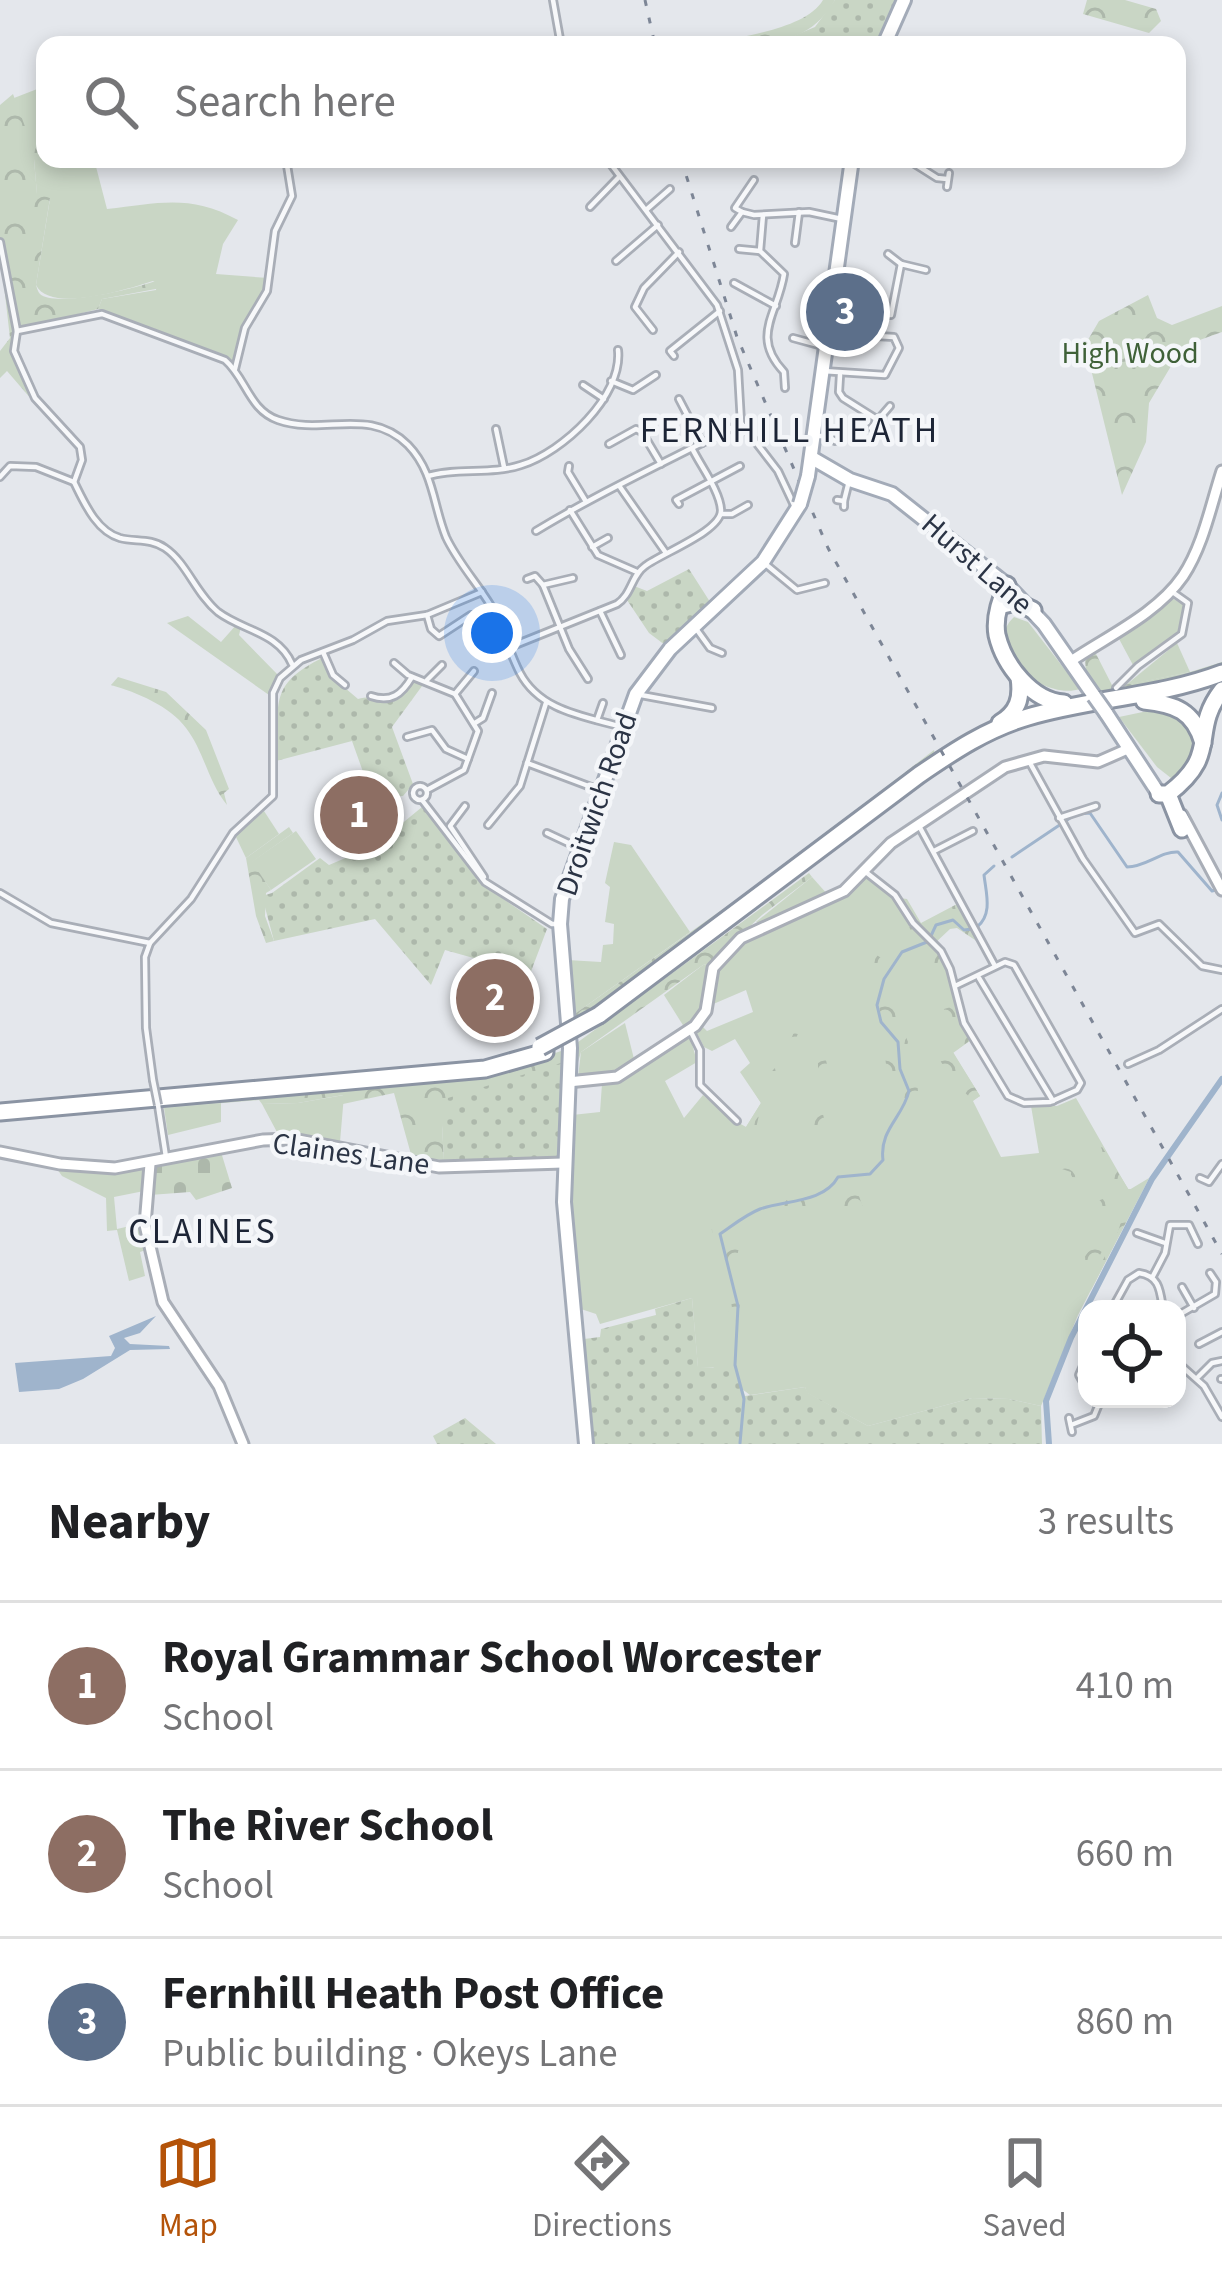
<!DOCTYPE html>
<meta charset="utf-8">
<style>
body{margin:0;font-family:"Source Sans 3",sans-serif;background:#f6f6f6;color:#202124}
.controls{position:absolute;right:36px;bottom:36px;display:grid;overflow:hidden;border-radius:24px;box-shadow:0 6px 18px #0003}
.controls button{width:108px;height:108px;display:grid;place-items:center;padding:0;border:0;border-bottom:3px solid #e0e0e0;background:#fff;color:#202124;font:60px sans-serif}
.you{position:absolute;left:492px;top:633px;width:42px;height:42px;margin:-30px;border:9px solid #fff;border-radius:50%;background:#1a73e8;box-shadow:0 0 0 18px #1a73e833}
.badge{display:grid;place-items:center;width:78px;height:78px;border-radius:50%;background:#b45309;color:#fff;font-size:39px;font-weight:700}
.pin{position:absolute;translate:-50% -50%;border:6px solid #fff;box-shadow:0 3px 12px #0006}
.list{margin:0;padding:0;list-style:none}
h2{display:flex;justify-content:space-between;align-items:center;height:156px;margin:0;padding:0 48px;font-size:51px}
h2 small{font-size:39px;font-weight:400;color:#757577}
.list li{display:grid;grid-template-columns:78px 1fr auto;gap:36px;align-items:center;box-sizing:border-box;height:168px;padding:0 48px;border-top:3px solid #e0e0e0}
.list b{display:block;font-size:45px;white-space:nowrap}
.list p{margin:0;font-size:39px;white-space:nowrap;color:#757577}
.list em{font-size:39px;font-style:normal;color:#757577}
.icon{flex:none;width:66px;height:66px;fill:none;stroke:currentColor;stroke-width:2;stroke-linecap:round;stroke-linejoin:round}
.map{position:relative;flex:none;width:1222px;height:1444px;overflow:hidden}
.search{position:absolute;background:#fff;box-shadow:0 6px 18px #0003;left:36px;right:36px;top:36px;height:132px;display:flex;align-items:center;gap:30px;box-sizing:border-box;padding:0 42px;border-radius:24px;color:#757577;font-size:45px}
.sheet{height:660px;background:#fff}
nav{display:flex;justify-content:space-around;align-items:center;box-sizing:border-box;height:168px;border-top:3px solid #e0e0e0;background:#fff;font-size:33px;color:#757577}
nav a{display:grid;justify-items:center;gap:6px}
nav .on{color:#b45309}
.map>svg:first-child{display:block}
.grass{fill:#c9d6c5}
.forest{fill:url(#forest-crowns)}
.cemetery{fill:url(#cemetery-stones)}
.park{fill:url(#park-dots)}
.water{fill:#9fb4cc}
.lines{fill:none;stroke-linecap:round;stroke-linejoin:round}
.stream{stroke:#9fb4cc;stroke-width:3}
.canal{stroke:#9fb4cc;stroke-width:6}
.street-casing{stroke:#a9aeb7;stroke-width:10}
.secondary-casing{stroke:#a9aeb7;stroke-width:15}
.primary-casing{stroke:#a3abb8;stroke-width:18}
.highway-casing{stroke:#8b94a3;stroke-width:21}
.street{stroke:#f7f8fa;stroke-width:4.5}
.secondary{stroke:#fff;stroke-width:9}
.primary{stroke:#fff;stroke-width:12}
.highway{stroke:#fff;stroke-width:15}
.rail{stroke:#7d8696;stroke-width:3;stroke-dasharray:6 12;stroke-linecap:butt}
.street-bridge-casing{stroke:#a9aeb7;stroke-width:10;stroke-linecap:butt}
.primary-bridge-casing{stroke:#a3abb8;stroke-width:18;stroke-linecap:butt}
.highway-bridge-casing{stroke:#8b94a3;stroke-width:21;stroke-linecap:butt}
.street-bridge{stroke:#f7f8fa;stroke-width:4.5}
.primary-bridge{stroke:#fff;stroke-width:12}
.highway-bridge{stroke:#fff;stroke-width:15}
.labels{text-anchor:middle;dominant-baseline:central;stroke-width:9;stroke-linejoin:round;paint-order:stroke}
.park-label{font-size:30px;fill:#3f6138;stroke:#f4f6f9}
.street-label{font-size:30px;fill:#2b3445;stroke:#f4f6f9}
.quarter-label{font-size:36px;letter-spacing:3px;fill:#1d2536;stroke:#f4f6f9}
</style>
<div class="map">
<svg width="1222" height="1444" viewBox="0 0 1222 1444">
<defs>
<pattern id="forest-crowns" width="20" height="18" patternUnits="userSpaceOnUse" patternTransform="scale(3)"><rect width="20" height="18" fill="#c9d6c5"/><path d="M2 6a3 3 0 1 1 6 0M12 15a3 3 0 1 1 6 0" fill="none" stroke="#adb8ab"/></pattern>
<pattern id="cemetery-stones" width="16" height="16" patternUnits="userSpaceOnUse" patternTransform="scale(3)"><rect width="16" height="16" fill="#c9d6c5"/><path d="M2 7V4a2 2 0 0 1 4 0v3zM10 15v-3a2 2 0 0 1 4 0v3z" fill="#adb8ab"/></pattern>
<pattern id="park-dots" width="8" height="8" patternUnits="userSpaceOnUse" patternTransform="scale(3)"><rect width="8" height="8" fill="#c9d6c5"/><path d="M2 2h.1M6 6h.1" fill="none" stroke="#adb8ab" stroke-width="1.8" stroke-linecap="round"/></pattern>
</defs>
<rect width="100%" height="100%" fill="#e4e7ec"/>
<g class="grass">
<path d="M45,86v73h49l13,50c53,-6 83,-15 131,11l-15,24 -7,30 52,4 -3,14 -20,30 -12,40 -135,-53 4,-10 54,-9 1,-7 -4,-2c-25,8 -103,33 -117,4l14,-86 -13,-4 -3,-36 -20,-61z"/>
<path d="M1170,597l14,8 -7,30 -44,30 -15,-28 40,-26z"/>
<path d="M188,616l33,26 16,-18 4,3 -2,8 40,41 -10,19 -102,-72z"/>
<path d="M1014,617l14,5 52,67c-38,12 -100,-41 -66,-72z"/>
<path d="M1177,643l13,29 -64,13z"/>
<path d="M1157,709l23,6 16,24c-3,19 -6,31 -25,39l-14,-11 -38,-50z"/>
<path d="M264,811l15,23 -33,24 -11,-23z"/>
<path d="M296,831l20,28 -45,31 -20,-28z"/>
<path d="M614,842l17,3 59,87 -114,81 -9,-53 34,2 2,-17 10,-1 1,-20 -9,-2 5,-35 -5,-4z"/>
<path d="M812,877l16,18 -67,30 -5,-3z"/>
<path d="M868,877l26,20 27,48 28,27 8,43 14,25 -18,13 27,43 -7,5 28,56 38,-4 -8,-47h26l19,-8 52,91h8l13,-11 -71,137 -37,91 -32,-7 -37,-1 -104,28 -61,-33 -2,-6 -55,8 -37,-28 -15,1 -6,-70 -92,26 -4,-10 -15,-5 -11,-118 2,-76 28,-3 2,-28 19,-4 64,-43 6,3 6,22 -32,19 19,37 19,-23 35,31 8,1 15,-24 -21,-31 10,-9 -15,-24 -23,12 -8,-4 -8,-16 6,-5 5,5 46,-19 -7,-22 -35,15 5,-35 34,-34 37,-14z"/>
<path d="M711,963l-7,41 -18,26 -22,-35 39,-30z"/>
<path d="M625,1023l10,40 -18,11 -39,3 3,-25z"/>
<path d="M344,1095l-4,47 -62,-8 -16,-30 36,-1z"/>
<path d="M221,1103v19l-53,13 -4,-27z"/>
<path d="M55,1166l89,2v23l-30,6 3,32 26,-6 3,27 -6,2 5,24 -16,5 -12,-51 -10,1 -1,-33 -44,-22z"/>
</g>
<g class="forest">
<path d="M823,0h12c-29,52 -86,45 -138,45 34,-7 108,-14 126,-45z"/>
<path d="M1087,0h38l31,9 5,12 -12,12 -66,-19z"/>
<path d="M13,94l14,38 8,1 7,9 -8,18 3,34 13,4 -14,87c1,3 2,7 4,9 16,15 112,-9 122,-16l-1,10 -59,11 -4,10 -83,21 -3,19 20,51 -25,-29 -7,7v-27l10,-13 -10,-87v-146z"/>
<path d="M1148,295l9,23 15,7 50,-19v26l-39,14 -34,57 -3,39 -24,53 -37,-150 14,-24z"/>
<path d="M1095,652l18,35 77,-15 32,-10v5l-29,11 -89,18 -18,-24 -1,-13z"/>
<path d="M118,677l48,15 40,38 23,59 -5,4 3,12c-19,-23 -23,-54 -41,-77 -16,-22 -50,-36 -75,-43z"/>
<path d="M934,750l1,5 -305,233 -55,34 1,-9 202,-143z"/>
<path d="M289,827l4,6 -41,29 19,28 -5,3 -1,23 9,25 -8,2 -10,-27 -10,-58z"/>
<path d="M809,873l3,4 -50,38 -51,48 -8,2 -122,87 -6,20 -1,-27z"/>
<path d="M900,898l7,1 14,24 36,-19 21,38 -21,-14 -7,1 -17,16c23,27 20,65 38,95l-18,12 27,44 -7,4 -20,-18 -22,-37 10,-7 3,-29 7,-2 1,-7c-15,-32 -42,-64 -55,-99z"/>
<path d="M851,942c11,2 29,16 41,22v11l5,4c-4,2 -13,8 -18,5 -6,-2 -33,-29 -36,-35z"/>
<path d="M814,981l30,9 -1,4 -21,4 -14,13 -23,52 -20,26 -11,48 24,31 -15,-5 -14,-22 -12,-6 -41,30 43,-42 7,4 15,-24 -8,-13 30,-30z"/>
<path d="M888,989l26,69 7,58 -3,2 -3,-7 -8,-2 -11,10 -6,-9h-24l-8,4 -3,-3 3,-6 19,-2 12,-12 -11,-97z"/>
<path d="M564,1050v12l-122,63 2,35 -32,-2 -18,-65 -51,11v-9l-45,8 -36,1 -3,-4 -95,8 1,-5 277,-21 59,-11z"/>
<path d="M818,1056h7l4,17 -10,26 6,23 -19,10 -15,1 20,-36 -2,-12 9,-14z"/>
<path d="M1102,1147l27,43 20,-12 -59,114 5,-18 22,-39 11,-36 -37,74 -5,-4 -1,-13 24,-30 -12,-11 -3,-13 24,-8 3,-5 -17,-11 -33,-1v-5l-9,-3 18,-12 4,4z"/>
<path d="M862,1173l-3,23 4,12 -10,7 -17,2 -1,-6c-7,1 -12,6 -19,7 -24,6 -33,-18 -61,-1 -4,13 -15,22 -17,35 -2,23 6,45 -1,66l-9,-6 4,-4 -8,-53 -6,7 -4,-3 -20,9 -5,-4v-6l13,-7 10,-22 1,21 3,-1v-28c15,1 48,-16 71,-21l3,5 40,-15 10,-12z"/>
</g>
<path class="cemetery" d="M221,1152l11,36 -36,12 -6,-8 -40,3 1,-19 10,-16z"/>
<g class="park">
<path d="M835,0h63l-19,45h-107l43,-18z"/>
<path d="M689,569l23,36 -47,40 -16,-12 -22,-33 7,-14 13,5z"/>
<path d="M324,657l7,19 27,23c24,-7 36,14 55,-19l12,2 -33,45 21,57 -10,12 -31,1 -20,-56 -76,20c5,-57 -11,-75 48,-104z"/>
<path d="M422,807l61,78 64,44 -17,45 -85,-24 -14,35 -56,-66 -101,22 -12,-45 10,-3 48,-35 9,7 47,-20z"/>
<path d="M564,1062l-7,95 -113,3 -2,-35 6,-27z"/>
<path d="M692,1298l6,69 38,1 9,28 60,-9 3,6 60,33 104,-28 37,1 32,7 1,38h-450l-8,-105 16,-2 1,-8 55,-14 -1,-6z"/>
<path d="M465,1418l31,26h-59l-4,-8z"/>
</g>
<path class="water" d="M156,1316l-16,17 -16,5 6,6 39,2 1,3 -40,1 -47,29 -24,10 -40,3 -4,-29 96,-7 4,-8 -6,-12z"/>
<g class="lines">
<g class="stream">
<path d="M1222,793l-5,12 5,15"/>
<path d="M1012,857l64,-43 14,-1 37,54c19,0 34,-16 51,-15l34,39 4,-1"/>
<path d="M977,927c16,-13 9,-34 7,-52l10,-9"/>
<path d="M930,938l6,-13 17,-5 11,10 8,-1"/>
<path d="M740,1443l4,-44 -9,-34 3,-59 -18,-72c12,-8 25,-19 40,-25 24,-9 64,-6 78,-32l32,-3 13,-14c-4,-30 20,-43 26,-69l-9,-22 -2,-27 -17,-20 -4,-17 7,-26 18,-27 25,-10"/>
</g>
<path class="canal" d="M1049,1444l-3,-43 25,-63 81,-159 70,-100"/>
<defs>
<g id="street">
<path d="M553,0l8,45"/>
<path d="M607,159l110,146 21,65 3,53 37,48 16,34"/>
<path d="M907,159l30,19 10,1"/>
<path d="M947,187l2,-14"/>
<path d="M590,207l29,-30"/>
<path d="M646,210l24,-21"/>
<path d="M742,212l12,3 55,-3 33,7"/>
<path d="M763,215l-3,36 24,23c-6,40 -34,62 0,98l1,16"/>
<path d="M731,227l11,-15 -7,-4 19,-28"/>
<path d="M0,242l17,89 -3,20 21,47 45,49 2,13 -8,22c10,20 22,49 46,56 15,4 31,0 45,10 22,15 31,46 53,64 25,19 60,20 74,52"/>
<path d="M795,243l4,-31"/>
<path d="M739,249l21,2"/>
<path d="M888,254l13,10"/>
<path d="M616,261l42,-36"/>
<path d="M734,283l42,23"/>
<path d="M837,307l54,8 10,-51 25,6"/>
<path d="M653,330l-18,-23 9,-19 35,-36"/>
<path d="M17,331l85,-17 123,46c21,18 24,50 53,60 46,16 91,-14 130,25 26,27 25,60 38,92 11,24 31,46 45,69 12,21 18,46 29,67 20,38 64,43 102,54"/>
<path d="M793,338l33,9"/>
<path d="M674,356l-4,-5 50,-40"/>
<path d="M235,369l10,-41 22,-37 8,-60 17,-35 -6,-37"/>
<path d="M823,371l62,4 14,-27 -5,-11 -17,-1"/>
<path d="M840,375l-1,17 4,6 35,22"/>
<path d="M611,381l22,9 23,-15"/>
<path d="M583,385l21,14"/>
<path d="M679,399l23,44"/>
<path d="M871,428l19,-22"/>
<path d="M496,429l8,38"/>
<path d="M815,436h12l8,5"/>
<path d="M609,444l27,-15 6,3 19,32"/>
<path d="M569,466l-1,6 17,28"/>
<path d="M428,476c30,-9 63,-1 93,-11 42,-13 102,-69 97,-115"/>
<path d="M0,477l10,-11 26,1 38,15"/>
<path d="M620,487l46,66"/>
<path d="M837,500l7,1v6"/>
<path d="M844,501l4,-16"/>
<path d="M679,504l-3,-4 64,-34"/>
<path d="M570,510l28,45 39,17"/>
<path d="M721,514h11l16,-9"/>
<path d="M536,531c66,-40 136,-72 205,-108"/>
<path d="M592,547l16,-9"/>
<path d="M763,562l34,28 28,-7"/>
<path d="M527,579l8,-3 8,9 30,-7"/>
<path d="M543,585l26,64 19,30"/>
<path d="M600,611l21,44"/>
<path d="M427,615l4,14 8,7 32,-21"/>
<path d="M697,630l13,18 12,5"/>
<path d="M510,647l107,-43c15,-10 14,-28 28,-38 17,-13 77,-35 76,-56 -1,-19 -21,-45 -29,-62"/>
<path d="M323,652l10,23 12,10"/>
<path d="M394,663l14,12 47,19 23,37 -14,39 -37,20"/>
<path d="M427,680l15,-15"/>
<path d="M1116,688l22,-22 44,-32 6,-31 -17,-12"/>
<path d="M455,694l19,-23"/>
<path d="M641,695l71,13"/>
<path d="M371,696c20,7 31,-2 41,-19"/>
<path d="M597,720l6,-17"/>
<path d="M475,723l8,-5 9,-25"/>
<path d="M407,737l25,-7 14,19 22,10"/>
<path d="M527,763l72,27"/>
<path d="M1030,763l53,96 52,74 24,-9 43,42 20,4"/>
<circle cx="420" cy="793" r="7"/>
<path d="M422,800l63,82 67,42h8"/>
<path d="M465,806l-15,20 34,51"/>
<path d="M1059,818l37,-12"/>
<path d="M918,824l77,142"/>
<path d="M488,825l32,-39 26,-83"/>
<path d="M547,833l32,15"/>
<path d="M934,851l39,-20"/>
<path d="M867,873l28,22 18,28 28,28 9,18 14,54 44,73 16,7 26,-1 27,-12 4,-7 -67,-118 -9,-3 -50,24"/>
<path d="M0,893l51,30 99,20"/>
<path d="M979,978l74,123"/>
<path d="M690,1030l10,20v35l37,36"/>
<path d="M1128,1064l31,-14 63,-41"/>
<path d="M153,1080l-7,-52 -1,-71 5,-14 41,-44 42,-66 40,-37v-103l7,-15 21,-18 52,-20 34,-19 40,-6 55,-23"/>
<path d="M158,1105l8,52"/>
<path d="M1200,1178l9,4 13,-18"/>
<path d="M1137,1233l28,10"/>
<path d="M1153,1276l12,-23 5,-28h19l9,19"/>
<path d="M1182,1287l12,21"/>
<path d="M1112,1309l16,-29 11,-7c21,3 21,18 24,36"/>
<path d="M1177,1316l38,-22 1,-12 -6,-9"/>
<path d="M1199,1344l23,-12"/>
<path d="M1087,1357l-8,18 8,14"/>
<path d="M1177,1362l27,24 18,31"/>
<path d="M1198,1377l14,-14 10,-2"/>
<path d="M1221,1379h1"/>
<path d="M1069,1418l3,14"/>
<path d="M1071,1425l23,-9 7,-17"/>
</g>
<g id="secondary">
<path d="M1071,661c37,-25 86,-47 112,-85 20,-30 28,-71 39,-105"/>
<path d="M1182,815l40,75"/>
<path d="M568,1082l49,-5 78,-51 11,-15 7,-43 28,-30 103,-47 47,-48 114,-76 39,-11 54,6 32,-14"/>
<path d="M0,1152l60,12 55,4 148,-28 30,-1 146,28 124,-4"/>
<path d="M150,1164l-5,61 18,77 56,84 24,58"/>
</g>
<g id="primary">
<path d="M884,45l20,-45"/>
<path d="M812,458l38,22 42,14 115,91 37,39 50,72"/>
<path d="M808,476l44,-317"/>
<path d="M1106,713l53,81"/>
<path d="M586,1444l-22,-242 6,-154 -10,-124 2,-25 74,-205 34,-45 93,-87 37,-58"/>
</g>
<g id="highway">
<path d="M1007,585c-7,15 -13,33 -10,50 7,30 35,66 67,68"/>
<path d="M1003,605l13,-3 17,8"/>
<path d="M1144,701c31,3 50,10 59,42"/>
<path d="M1000,723c18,-11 22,-25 19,-45"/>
<path d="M1159,794h9c54,-41 21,-61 54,-104"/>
<path d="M1168,794l14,35"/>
<path d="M599,1015l320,-240c35,-24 68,-46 109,-58 64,-19 131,-20 194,-44"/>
<path d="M0,1112l485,-43 60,-17"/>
</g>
</defs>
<use href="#street" class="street-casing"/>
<use href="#secondary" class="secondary-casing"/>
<use href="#primary" class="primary-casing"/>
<use href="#highway" class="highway-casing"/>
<use href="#street" class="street"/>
<use href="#secondary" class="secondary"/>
<use href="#primary" class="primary"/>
<use href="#highway" class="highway"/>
<g class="rail">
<path d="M645,0l10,45"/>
<path d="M681,159l56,178 91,211 394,706"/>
</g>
<defs>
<path id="street-bridge" d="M153,1080l5,25"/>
<g id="primary-bridge">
<path d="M800,504l8,-28"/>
<path d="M1094,696l12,17"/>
</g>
<path id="highway-bridge" d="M540,1047l59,-32"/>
</defs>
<use href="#street-bridge" class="street-bridge-casing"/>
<use href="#primary-bridge" class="primary-bridge-casing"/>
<use href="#highway-bridge" class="highway-bridge-casing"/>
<use href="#street-bridge" class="street-bridge"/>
<use href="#primary-bridge" class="primary-bridge"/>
<use href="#highway-bridge" class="highway-bridge"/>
</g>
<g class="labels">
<g class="park-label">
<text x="1130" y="353">High Wood</text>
</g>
<g class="street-label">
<text transform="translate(977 564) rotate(41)">Hurst Lane</text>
<text transform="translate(597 804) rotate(-71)">Droitwich Road</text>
<text transform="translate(351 1154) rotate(8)">Claines Lane</text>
</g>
<g class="quarter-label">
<text x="790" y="430">FERNHILL HEATH</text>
<text x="203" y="1231">CLAINES</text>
</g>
</g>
</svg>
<div class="controls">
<button><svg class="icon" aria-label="locate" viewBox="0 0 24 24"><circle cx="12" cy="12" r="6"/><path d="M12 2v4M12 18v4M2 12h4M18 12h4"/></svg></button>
</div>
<div class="you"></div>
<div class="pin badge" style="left:359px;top:815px;background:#8d6e63">1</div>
<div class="pin badge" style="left:495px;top:998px;background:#8d6e63">2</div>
<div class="pin badge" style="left:845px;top:312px;background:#5c6f8a">3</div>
<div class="search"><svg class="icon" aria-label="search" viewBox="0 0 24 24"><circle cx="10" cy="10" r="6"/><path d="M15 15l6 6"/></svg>Search here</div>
</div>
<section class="sheet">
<h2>Nearby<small>3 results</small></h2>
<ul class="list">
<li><span class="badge" style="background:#8d6e63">1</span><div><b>Royal Grammar School Worcester</b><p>School</p></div><em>410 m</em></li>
<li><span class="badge" style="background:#8d6e63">2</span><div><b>The River School</b><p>School</p></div><em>660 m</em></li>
<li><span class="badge" style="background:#5c6f8a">3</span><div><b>Fernhill Heath Post Office</b><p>Public building · Okeys Lane</p></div><em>860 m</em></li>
</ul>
</section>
<nav>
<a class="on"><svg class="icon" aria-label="map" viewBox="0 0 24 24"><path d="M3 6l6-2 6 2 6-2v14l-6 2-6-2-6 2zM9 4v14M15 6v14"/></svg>Map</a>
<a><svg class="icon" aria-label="directions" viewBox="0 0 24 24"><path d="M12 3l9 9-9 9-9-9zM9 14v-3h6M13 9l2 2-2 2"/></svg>Directions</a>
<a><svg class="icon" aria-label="saved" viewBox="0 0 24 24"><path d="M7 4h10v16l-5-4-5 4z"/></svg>Saved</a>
</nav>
